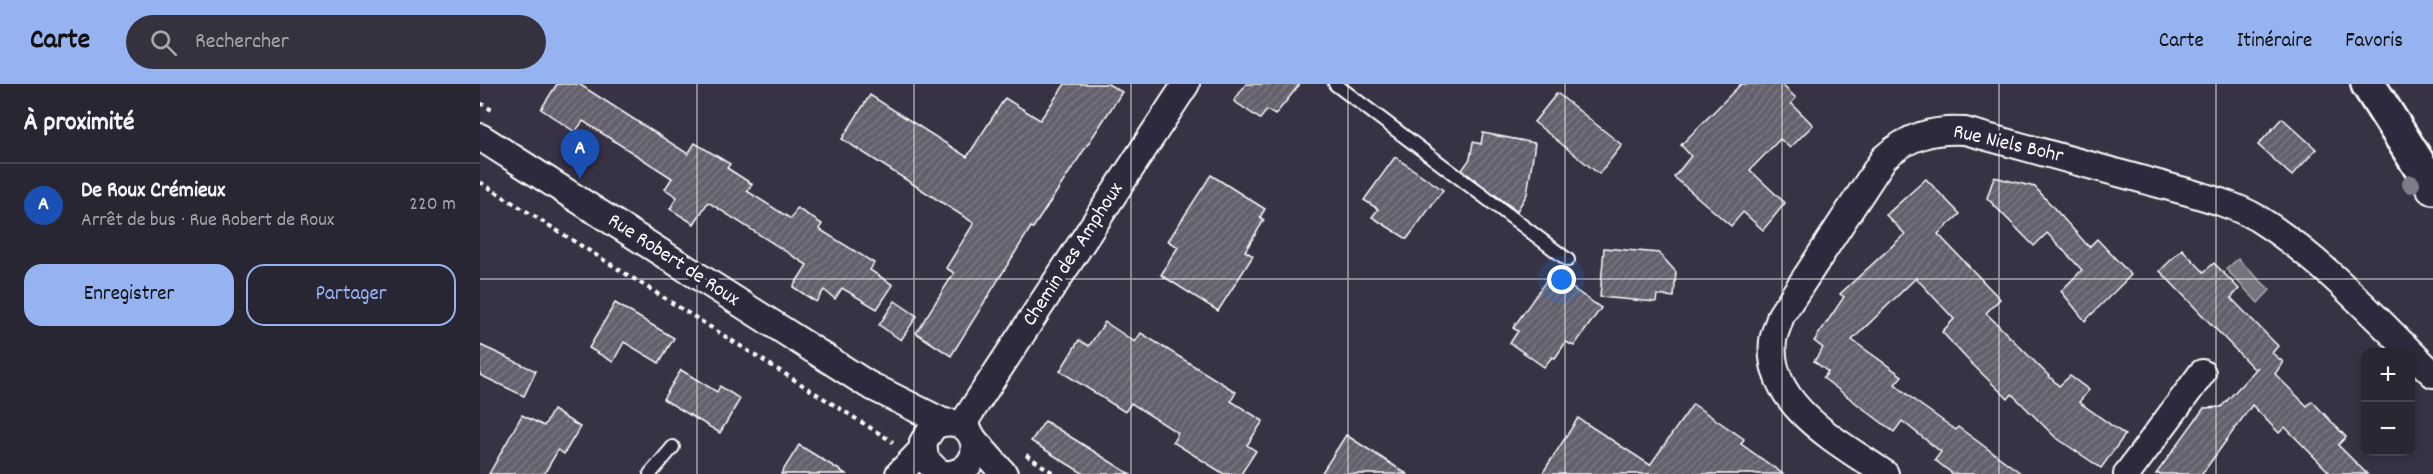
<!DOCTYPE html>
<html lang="fr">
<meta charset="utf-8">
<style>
body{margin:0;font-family:Dekko,sans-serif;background:#353240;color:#f1f3f6}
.controls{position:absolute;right:18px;bottom:18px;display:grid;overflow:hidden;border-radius:12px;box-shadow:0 3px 9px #0003}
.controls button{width:54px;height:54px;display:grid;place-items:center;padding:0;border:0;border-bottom:2px solid #45434f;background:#292634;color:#f1f3f6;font:30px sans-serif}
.you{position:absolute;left:1082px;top:196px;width:21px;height:21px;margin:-15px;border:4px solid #fff;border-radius:50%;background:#1a73e8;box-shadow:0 0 0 9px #1a73e833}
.badge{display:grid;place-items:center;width:39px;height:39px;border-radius:50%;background:#95b2f1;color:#fff;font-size:20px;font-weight:700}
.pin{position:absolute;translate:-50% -50px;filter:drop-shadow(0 2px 3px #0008)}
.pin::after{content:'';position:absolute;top:32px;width:21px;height:18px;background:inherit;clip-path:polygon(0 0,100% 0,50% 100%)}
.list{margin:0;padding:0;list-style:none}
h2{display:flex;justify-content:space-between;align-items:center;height:78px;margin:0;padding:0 24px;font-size:26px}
h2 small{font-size:20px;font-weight:400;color:#a5a5ac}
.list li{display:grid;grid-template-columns:39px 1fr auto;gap:18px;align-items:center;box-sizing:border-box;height:84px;padding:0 24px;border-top:2px solid #45434f}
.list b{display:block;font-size:22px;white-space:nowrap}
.list p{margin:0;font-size:20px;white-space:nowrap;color:#a5a5ac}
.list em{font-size:20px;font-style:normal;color:#a5a5ac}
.actions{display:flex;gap:12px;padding:18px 24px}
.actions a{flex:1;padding:14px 0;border:2px solid #95b2f1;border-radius:18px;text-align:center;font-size:21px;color:#95b2f1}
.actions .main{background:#95b2f1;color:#111}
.icon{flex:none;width:33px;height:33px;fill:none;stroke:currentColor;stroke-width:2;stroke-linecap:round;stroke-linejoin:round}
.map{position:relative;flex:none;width:1953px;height:390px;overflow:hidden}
header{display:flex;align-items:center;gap:36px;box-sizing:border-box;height:84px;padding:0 30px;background:#95b2f1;color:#111}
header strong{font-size:28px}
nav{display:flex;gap:33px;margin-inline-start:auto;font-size:21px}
.search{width:420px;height:54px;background:#353240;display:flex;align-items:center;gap:15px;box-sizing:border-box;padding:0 21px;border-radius:33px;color:#a5a5ac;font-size:22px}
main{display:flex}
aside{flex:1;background:#292634}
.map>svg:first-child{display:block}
.water{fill:#76737f;stroke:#adabb2;stroke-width:1.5}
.building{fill:url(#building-hatch);stroke:#fff;stroke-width:1.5}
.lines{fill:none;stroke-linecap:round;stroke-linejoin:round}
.service-casing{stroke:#fff;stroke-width:16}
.minor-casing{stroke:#fff;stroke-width:30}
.secondary-casing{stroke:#fff;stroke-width:38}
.path{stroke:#fff;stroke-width:4;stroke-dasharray:4.5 4.5;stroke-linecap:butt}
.service{stroke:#2f2a3d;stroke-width:12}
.minor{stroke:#2f2a3d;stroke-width:26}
.secondary{stroke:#2f2a3d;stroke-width:33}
.tree{fill:#7e7c88}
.grid{fill:none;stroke:#fff;stroke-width:1.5;stroke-opacity:0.55}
.labels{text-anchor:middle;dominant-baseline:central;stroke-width:6;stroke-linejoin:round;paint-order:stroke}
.street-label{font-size:21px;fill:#fff;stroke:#2f2a3d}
</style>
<header>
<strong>Carte</strong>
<div class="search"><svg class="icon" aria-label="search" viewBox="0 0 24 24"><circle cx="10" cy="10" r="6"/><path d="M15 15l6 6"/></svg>Rechercher</div>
<nav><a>Carte</a><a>Itinéraire</a><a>Favoris</a></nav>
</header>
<main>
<aside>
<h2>À proximité<small></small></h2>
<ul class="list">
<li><span class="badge" style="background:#1a4fb4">A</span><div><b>De Roux Crémieux</b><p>Arrêt de bus · Rue Robert de Roux</p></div><em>220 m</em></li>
</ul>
<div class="actions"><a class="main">Enregistrer</a><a>Partager</a></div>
</aside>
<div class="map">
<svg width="1953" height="390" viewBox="0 0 1953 390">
<defs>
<pattern id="building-hatch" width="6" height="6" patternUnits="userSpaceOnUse" patternTransform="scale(1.5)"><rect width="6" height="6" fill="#635f6d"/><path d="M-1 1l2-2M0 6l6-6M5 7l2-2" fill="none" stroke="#7a7783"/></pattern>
</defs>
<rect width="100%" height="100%" fill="#373345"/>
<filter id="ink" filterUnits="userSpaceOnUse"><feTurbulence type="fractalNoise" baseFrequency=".0167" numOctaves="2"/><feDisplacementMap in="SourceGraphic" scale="12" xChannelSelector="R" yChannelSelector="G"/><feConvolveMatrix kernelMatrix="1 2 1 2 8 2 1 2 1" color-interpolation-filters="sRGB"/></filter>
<g filter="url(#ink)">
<path class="water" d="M1758,175l32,31 -12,13 -32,-34z"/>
<g class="building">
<path d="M77,0h22l109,70 7,-11 35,21 -3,4 25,16 -5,7 44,28 6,-11 25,16 -3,5 55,34 -4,7 23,15 -16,24 -35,-21 -7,11 -11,-9 -8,12 -23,-15 14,-22 -99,-63 -14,22 -24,-15 7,-12 -12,-8 7,-11 -89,-57 -8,11 -34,-23z"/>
<path d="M585,0h43l14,8 -89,136 -2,-1 -80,129 -35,-23 38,-60 -8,-5 28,-45 -132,-84 28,-44 97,62 38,-59 35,22z"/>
<path d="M766,0h54l-25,31 -8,-5 -7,9 -26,-18z"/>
<path d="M1261,0h40l15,14 -5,5 22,22 -23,23 -10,-9 -30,31 35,33 -22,27 -20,-18 -12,14 -57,-49 17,-21 -10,-11z"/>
<path d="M1077,9l65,52 -23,29 -65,-52z"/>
<path d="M1802,34l34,31 -24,27 -34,-31z"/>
<path d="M1003,49l52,10 -8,51 -10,17 -55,-41 8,-11 3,-17 8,2z"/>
<path d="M915,73l48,33 -36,49 -35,-22 6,-8 -14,-9z"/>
<path d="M731,91l54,34 -5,8 4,3 -19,31 8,5 -35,55 -57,-36 17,-28 -10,-6z"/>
<path d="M1514,93l41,10 54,60 8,-8 34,36 -46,46 -24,-30 21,-21 -35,-37 -13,13 -47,-48z"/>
<path d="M1446,95l34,35 -22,20 62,65 -14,14 73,73 11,-10 19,14 -10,12 46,33 -24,33 -46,-31 -43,-43 -4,5 -41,-40 -25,-27 12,-13 -38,-41 -64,62 50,36 -7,8 20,17 41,29 2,-3 64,47h-69l-18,-14 6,-8 -39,-31 -8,11 -71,-54 5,-6 -14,-11 9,-13 -9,-7 30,-44 -4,-3 65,-60 -19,-19z"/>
<path d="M1124,164l55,5 17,19 -2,25 -17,-2 -1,7 -56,-5z"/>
<path d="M1702,165l22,23 10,-9 25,26 -8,9 47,48 -6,7 11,9 -8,12 32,32 5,-5 34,36 -8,8 29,29h-36l-46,-47 -6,6 -27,-28 -50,69h-46l48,-66 17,-1 37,-40 -3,3 -95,-99z"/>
<path d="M1068,194l7,5 4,-4 42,29 -27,38 -8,-4 -11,16 -3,-1 -8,10 -34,-24 8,-12 -5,-3z"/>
<path d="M415,217l22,15 -16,24 -22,-15z"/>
<path d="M135,219l59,35 -15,25 -35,-21 -11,20 -24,-14z"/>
<path d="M625,238l30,20 6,-9 95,59 -5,9 32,20 -16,24 9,6 -15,23h-17l-51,-32 5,-9 -47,-30 -6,9 -65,-41 19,-31 10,6z"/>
<path d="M0,261l56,26 -12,25 -44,-21z"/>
<path d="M201,286l36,22 3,-6 20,13 -20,34 -57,-34z"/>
<path d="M1213,320l51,35 -3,5 42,30h-241l36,-56 72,47z"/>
<path d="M73,326l27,17 -16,27 -6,-4 -14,24h-55l33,-59 22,11z"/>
<path d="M565,337l37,23 48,30h-46l-18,-11 -35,-22z"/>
<path d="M866,351l61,39h-86z"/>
<path d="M319,361l47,29h-65z"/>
</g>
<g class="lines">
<defs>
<g id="service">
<path d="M855,0l233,176"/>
<path d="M170,390l23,-27"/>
</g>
<g id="minor">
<path d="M0,53l387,247 76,38"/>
<path d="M482,341l224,-341"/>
<path d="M494,356l30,34"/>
<path d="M419,390l24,-25"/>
<path d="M466,390l-8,-2 -13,-13 -2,-17 11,-16c43,-18 57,42 16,48"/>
<path d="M1405,390c-44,-31 -119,-68 -112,-133 1,-8 6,-18 8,-26l103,-157c24,-22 49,-29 81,-27l223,61c24,7 48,14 69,26 67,42 120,102 176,156"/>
<path d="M1647,390l75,-101"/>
</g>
<path id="secondary" d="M1888,0l65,103"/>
</defs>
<use href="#service" class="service-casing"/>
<use href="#minor" class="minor-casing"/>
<use href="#secondary" class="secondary-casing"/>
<g class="path">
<path d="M0,19l12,7"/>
<path d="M0,98l413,260"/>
<path d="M546,371l29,19"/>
</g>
<use href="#service" class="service"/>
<use href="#minor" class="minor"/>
<use href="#secondary" class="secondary"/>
</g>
<circle class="tree" cx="1931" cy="100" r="9"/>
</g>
<path class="grid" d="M217,0v390M434,0v390M651,0v390M868,0v390M1085,0v390M1302,0v390M1519,0v390M1736,0v390M0,195h1953"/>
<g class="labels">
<g class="street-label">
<text transform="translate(1528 61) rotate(13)">Rue Niels Bohr</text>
<text transform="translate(594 171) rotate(-57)">Chemin des Amphoux</text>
<text transform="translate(193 177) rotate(33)">Rue Robert de Roux</text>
</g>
</g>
</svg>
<div class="controls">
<button>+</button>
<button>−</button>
</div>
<div class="you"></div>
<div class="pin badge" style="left:100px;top:95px;background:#1a4fb4">A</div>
</div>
</main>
